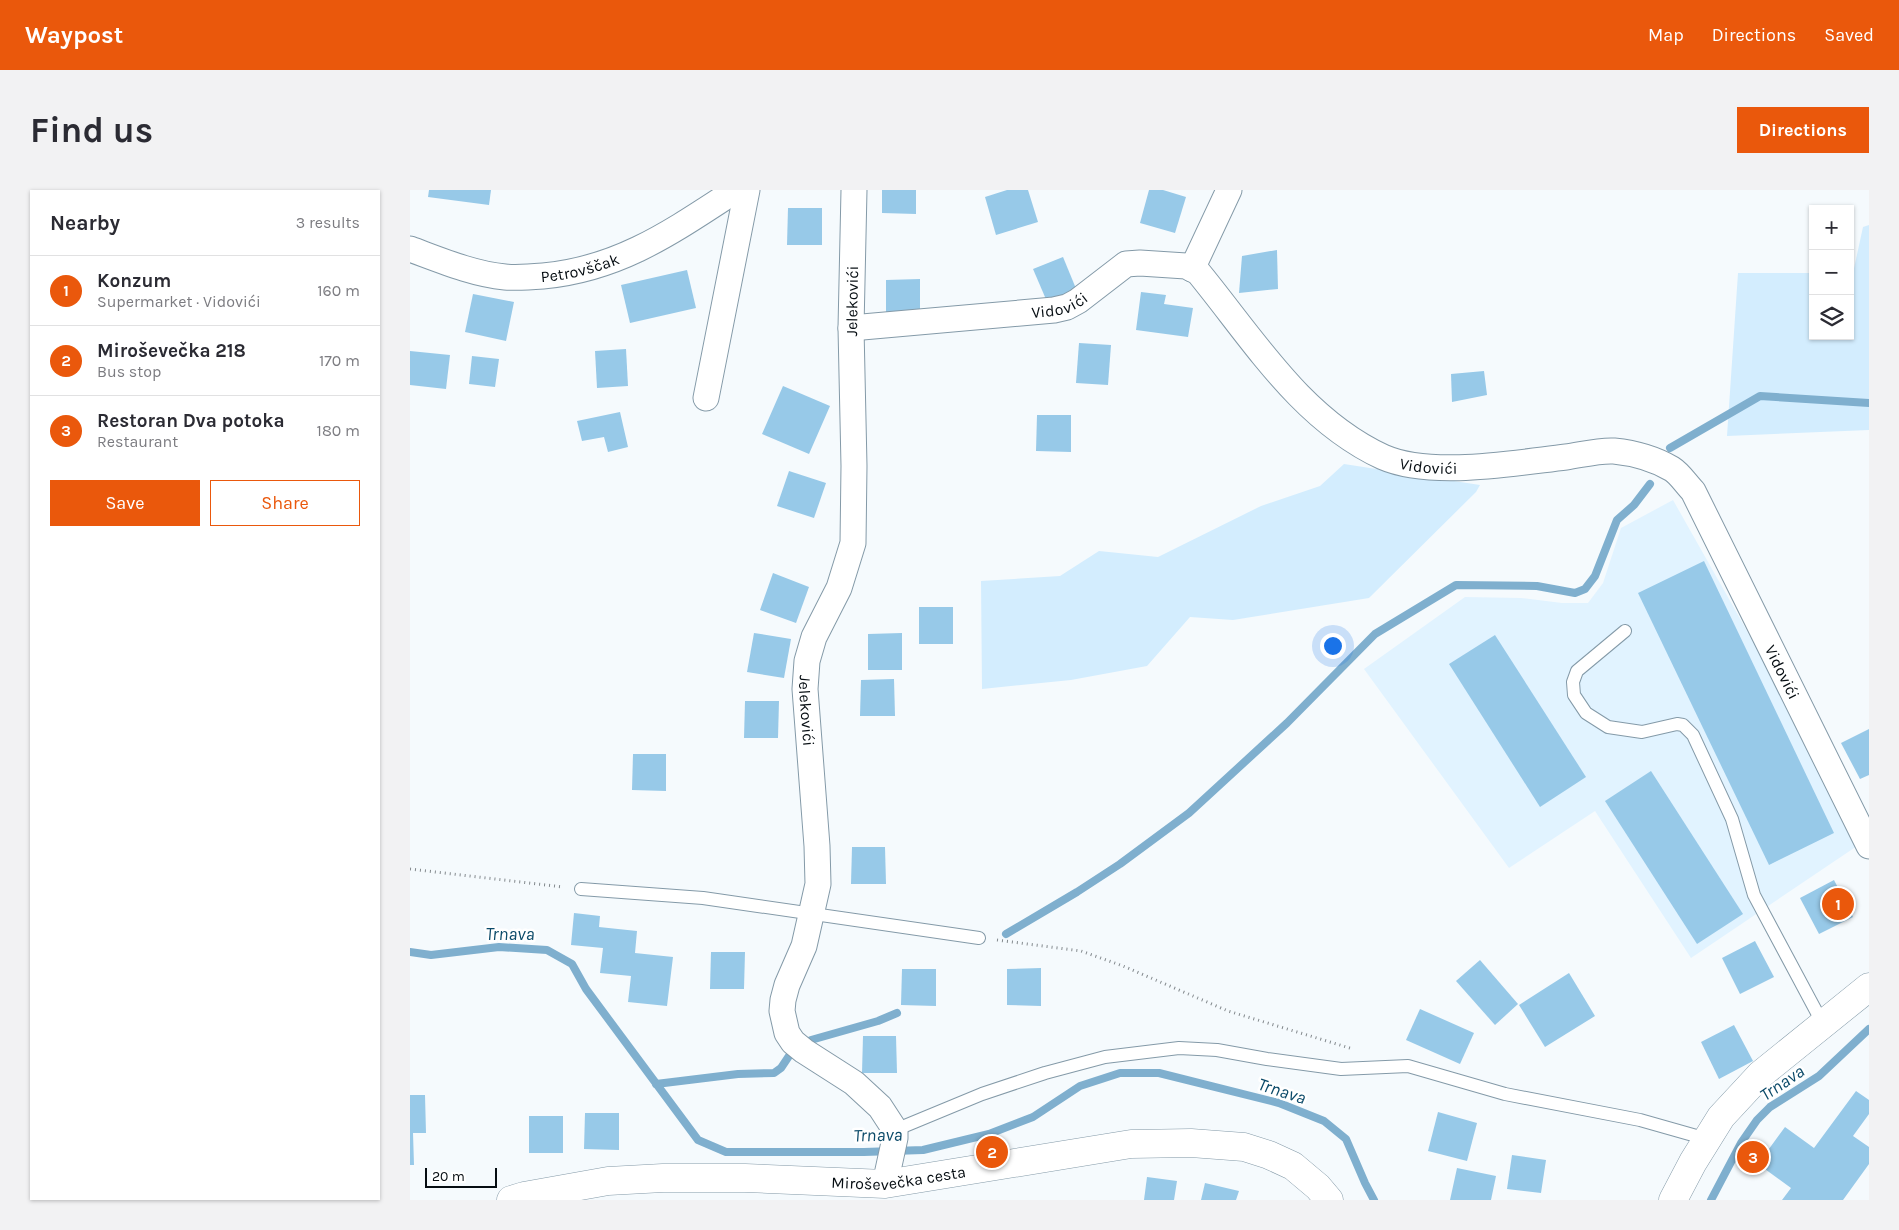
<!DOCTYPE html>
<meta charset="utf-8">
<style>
body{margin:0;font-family:Karla,sans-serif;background:#f2f2f3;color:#2b2b33}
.controls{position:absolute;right:15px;top:15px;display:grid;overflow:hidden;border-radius:0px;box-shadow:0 1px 4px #0004}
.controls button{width:45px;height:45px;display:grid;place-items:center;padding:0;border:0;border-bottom:1px solid #e1e1e2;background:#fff;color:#2b2b33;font:25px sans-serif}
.scale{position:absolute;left:15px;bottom:12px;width:72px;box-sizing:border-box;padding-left:5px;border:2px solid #060d12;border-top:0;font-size:14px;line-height:18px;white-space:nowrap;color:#060d12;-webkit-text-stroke:4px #fff;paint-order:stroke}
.you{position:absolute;left:922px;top:455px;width:18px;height:18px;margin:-12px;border:4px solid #fff;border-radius:50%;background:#1a73e8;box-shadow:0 0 0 8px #1a73e833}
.badge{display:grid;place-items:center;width:32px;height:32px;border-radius:50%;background:#ea580c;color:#fff;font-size:16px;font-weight:700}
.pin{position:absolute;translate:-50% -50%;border:2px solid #fff;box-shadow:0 1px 5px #0006}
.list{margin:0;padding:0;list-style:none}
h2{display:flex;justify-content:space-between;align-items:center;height:65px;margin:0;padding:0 20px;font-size:21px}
h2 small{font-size:16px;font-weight:400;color:#7c7c81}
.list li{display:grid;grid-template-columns:32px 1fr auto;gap:15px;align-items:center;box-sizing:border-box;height:70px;padding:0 20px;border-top:1px solid #e1e1e2}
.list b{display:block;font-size:19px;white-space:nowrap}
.list p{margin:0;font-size:16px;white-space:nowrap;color:#7c7c81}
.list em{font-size:16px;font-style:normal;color:#7c7c81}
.actions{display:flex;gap:10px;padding:15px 20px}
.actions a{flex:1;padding:11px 0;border:1px solid #ea580c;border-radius:0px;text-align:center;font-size:18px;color:#ea580c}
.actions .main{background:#ea580c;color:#fff}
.icon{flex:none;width:28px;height:28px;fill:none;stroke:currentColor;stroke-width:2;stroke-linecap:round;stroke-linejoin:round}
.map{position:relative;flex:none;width:1459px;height:1010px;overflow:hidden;border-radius:0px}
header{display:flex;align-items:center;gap:30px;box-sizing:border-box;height:70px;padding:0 25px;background:#ea580c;color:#fff}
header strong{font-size:24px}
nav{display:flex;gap:28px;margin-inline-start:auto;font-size:18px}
.intro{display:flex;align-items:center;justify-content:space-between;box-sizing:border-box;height:120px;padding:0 30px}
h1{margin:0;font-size:35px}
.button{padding:12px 22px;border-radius:0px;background:#ea580c;color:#fff;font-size:18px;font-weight:700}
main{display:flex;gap:30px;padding:0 30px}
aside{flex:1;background:#fff;border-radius:0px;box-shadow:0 1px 4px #0004}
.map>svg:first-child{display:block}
.built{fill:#e1f3ff}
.green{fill:#d3edfe}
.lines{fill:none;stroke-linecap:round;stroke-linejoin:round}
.stream{stroke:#7fafce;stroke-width:8}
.building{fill:#97c9e8}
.lane-casing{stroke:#849aa8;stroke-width:14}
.street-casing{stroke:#849aa8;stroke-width:27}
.secondary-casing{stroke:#849aa8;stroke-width:29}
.path{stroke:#83898d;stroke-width:3;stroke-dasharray:1 4;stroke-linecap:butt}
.lane{stroke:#fff;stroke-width:12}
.street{stroke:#fff;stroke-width:25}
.secondary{stroke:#fff;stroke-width:28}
.labels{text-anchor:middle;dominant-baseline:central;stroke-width:5;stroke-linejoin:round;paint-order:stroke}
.street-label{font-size:16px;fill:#060d12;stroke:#fff}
.water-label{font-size:18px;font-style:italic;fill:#0b4a69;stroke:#fff}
</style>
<header>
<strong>Waypost</strong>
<nav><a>Map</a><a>Directions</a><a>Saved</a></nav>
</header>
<div class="intro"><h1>Find us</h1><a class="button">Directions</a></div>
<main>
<aside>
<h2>Nearby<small>3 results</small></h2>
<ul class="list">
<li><span class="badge">1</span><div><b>Konzum</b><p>Supermarket · Vidovići</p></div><em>160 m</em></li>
<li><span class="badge">2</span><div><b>Miroševečka 218</b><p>Bus stop</p></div><em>170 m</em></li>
<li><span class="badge">3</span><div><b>Restoran Dva potoka</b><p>Restaurant</p></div><em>180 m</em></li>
</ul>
<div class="actions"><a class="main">Save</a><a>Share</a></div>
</aside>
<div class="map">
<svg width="1459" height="1010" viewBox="0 0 1459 1010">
<rect width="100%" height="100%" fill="#f5fafd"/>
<path class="built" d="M1263,310l130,230 57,114 -169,114 -96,-147 -86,57 -145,-199 101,-72 56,1 41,5h26l15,-20 18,-55z"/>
<g class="green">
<path d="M1459,35v205l-142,6 11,-163h75v63h37v-63h3l10,-46z"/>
<path d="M934,274l136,21 -4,7 -107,106 -136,22 -43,-3 -43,49 -76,14 -89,9 -1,-108 79,-5 39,-25 59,6 103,-51 59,-20z"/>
</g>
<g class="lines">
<g class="stream">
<path d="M1260,258l90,-52 109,7"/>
<path d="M596,744l71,-42 43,-28 69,-51 98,-90 88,-89 81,-49 81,1 38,7 10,-4 10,-13 22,-56 17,-15 16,-21"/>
<path d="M0,762l21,3 68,-8 48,3 25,14 14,25 112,151 28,12h138l59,-2 66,-16 44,-17 47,-31 40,-13h39l120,30 45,18 22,18 19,44 9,17"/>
<path d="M246,894l82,-10 36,-1 7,-5 8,-12 22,-16 67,-19 19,-8"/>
<path d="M1301,1010l30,-57 16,-23 13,-13 49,-31 50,-47"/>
</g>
</g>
<g class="building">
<path d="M19,0h62l-2,15 -61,-8z"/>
<path d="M472,0h34v24l-34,-1z"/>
<path d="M597,0h21l10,32 -42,13 -11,-38z"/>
<path d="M739,0h14l23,7 -11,36 -35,-10z"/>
<path d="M378,18h34v37h-35z"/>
<path d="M867,60l1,39 -39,4 3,-37z"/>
<path d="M653,67l14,34 -29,13 -15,-35z"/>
<path d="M277,80l9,38 -66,15 -9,-38z"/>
<path d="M510,89v37h-34v-36z"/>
<path d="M731,102l25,3 -2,9 29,4 -5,29 -52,-7z"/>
<path d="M63,104l41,8 -8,39 -41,-9z"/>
<path d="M669,153l32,2 -3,40 -32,-2z"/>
<path d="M216,159l2,37 -31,2 -2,-37z"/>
<path d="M0,161l40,4 -4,34 -36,-4z"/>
<path d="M62,166l27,3 -4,28 -26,-3z"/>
<path d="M1074,181l3,24 -35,7 -1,-28z"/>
<path d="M373,196l47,20 -21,48 -47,-20z"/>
<path d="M210,222l8,35 -20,5 -4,-15 -22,4 -5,-20z"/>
<path d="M627,225h34v37l-35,-1z"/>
<path d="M379,281l37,12 -12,35 -37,-12z"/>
<path d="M1294,371l130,272 -65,32 -131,-272z"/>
<path d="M363,383l36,14 -13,36 -36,-13z"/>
<rect x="509" y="417" width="34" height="37"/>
<path d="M344,443l37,6 -7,39 -37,-6z"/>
<path d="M492,443v37h-34v-36z"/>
<path d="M1085,445l91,142 -46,30 -91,-143z"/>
<path d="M484,489l1,37h-35l1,-36z"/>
<path d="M335,511h34l-1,37h-34z"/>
<path d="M1459,539v46l-9,4 -19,-36z"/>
<path d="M223,564h33v37l-34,-1z"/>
<path d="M1241,581l92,143 -46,30 -92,-143z"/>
<path d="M442,657h33l1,37h-35z"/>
<path d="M1424,690l19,37 -34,17 -19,-36z"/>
<path d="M164,723l26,3 -1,11 38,4 -2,22 38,4 -6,49 -39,-4 3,-26 -31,-3 3,-25 -32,-3z"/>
<path d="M1345,751l19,36 -34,17 -18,-36z"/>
<path d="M301,762h34l-1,37h-34z"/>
<path d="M1070,770l38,44 -23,21 -39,-44z"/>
<path d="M631,778v38l-34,-1v-36z"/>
<path d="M492,779h34v37l-35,-1z"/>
<path d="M1159,783l26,43 -50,31 -26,-42z"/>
<path d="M1010,819l54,24 -14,31 -54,-24z"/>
<path d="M1324,835l19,36 -34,18 -18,-37z"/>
<path d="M453,846h33l1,37h-35z"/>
<path d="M1446,901l13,9v14l-16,22 16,11v17l-26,36h-61l9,-12 -33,-24 27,-37 29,21z"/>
<path d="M0,905h15l1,38h-13l1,32h-4z"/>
<path d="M1028,922l39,11 -10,38 -39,-10z"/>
<path d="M175,923h34v37l-35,-1z"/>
<rect x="119" y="926" width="34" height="37"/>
<path d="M1102,965l34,5 -5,33 -34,-4z"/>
<path d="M1047,978l39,8 -5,24h-41z"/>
<path d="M737,987l30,4 -3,19h-30z"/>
<path d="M795,993l34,8 -3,9h-35z"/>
</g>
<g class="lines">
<defs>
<g id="lane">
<path d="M1215,441l-48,40 -4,11 1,13 12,18 22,14 34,5 35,-8 6,1 10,10 39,84 22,76 69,129"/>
<path d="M171,699l122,9 276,40"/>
<path d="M485,940l87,-36 63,-21 60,-16 74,-9 38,2 50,9 74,10 67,-3 97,28 135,26 67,19"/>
</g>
<g id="street">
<path id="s1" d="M444,0l-3,138 3,138 -1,77 -14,45 -25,49 -7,24 -2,28 12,157 1,38 -14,62 -17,39 -4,15 -1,11 5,22 6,9 11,9 50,32 26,24 15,23v8l-10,46"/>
<path id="s2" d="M0,59c30,11 63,25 95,28 12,1 26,0 38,-1 77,-7 130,-45 193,-86"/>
<path d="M782,79l37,-79"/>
<path id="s3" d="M441,138l203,-18 13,-3 11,-6 48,-37 14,-1 46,3 12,6c55,67 103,147 185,185 48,21 131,6 183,0 15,-2 33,-7 48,-6 20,2 41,8 58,18 8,5 14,15 21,22l176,355"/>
<path d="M296,208l41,-208"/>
</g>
<g id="secondary">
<path id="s4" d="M101,1010l13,-4 84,-15 55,-3h82l140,6 246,-40 60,-1 53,4 25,8 24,11 25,21 11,13"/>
<path d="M1263,1010l20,-38 28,-45 39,-42 109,-88"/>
</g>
</defs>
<use href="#lane" class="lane-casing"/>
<use href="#street" class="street-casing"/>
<use href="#secondary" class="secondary-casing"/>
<g class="path">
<path d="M0,679l153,18"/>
<path d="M587,750l84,11 42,15 105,45 125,38"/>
</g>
<use href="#lane" class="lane"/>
<use href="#street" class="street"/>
<use href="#secondary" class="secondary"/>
</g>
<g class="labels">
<g class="street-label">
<text stroke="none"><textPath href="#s2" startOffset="175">Petrovščak</textPath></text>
<text transform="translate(442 111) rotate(-89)">Jelekovići</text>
<text stroke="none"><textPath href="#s3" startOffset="210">Vidovići</textPath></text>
<text stroke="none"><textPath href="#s3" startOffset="675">Vidovići</textPath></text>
<text stroke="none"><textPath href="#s3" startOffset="1155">Vidovići</textPath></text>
<text stroke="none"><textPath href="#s1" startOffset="530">Jelekovići</textPath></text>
<text stroke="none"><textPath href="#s4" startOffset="390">Miroševečka cesta</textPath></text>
</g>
<g class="water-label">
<text x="100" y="744">Trnava</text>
<text transform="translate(1372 893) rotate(-34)">Trnava</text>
<text transform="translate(872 901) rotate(18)">Trnava</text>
<text transform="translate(468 945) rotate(-1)">Trnava</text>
</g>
</g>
</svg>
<div class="controls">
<button>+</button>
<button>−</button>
<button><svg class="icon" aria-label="layers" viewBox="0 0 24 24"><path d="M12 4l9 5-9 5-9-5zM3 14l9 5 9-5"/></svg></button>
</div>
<div class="scale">20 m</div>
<div class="you"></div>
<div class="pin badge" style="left:1428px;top:714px">1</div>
<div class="pin badge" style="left:582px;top:962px">2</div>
<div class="pin badge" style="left:1343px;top:967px">3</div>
</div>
</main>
